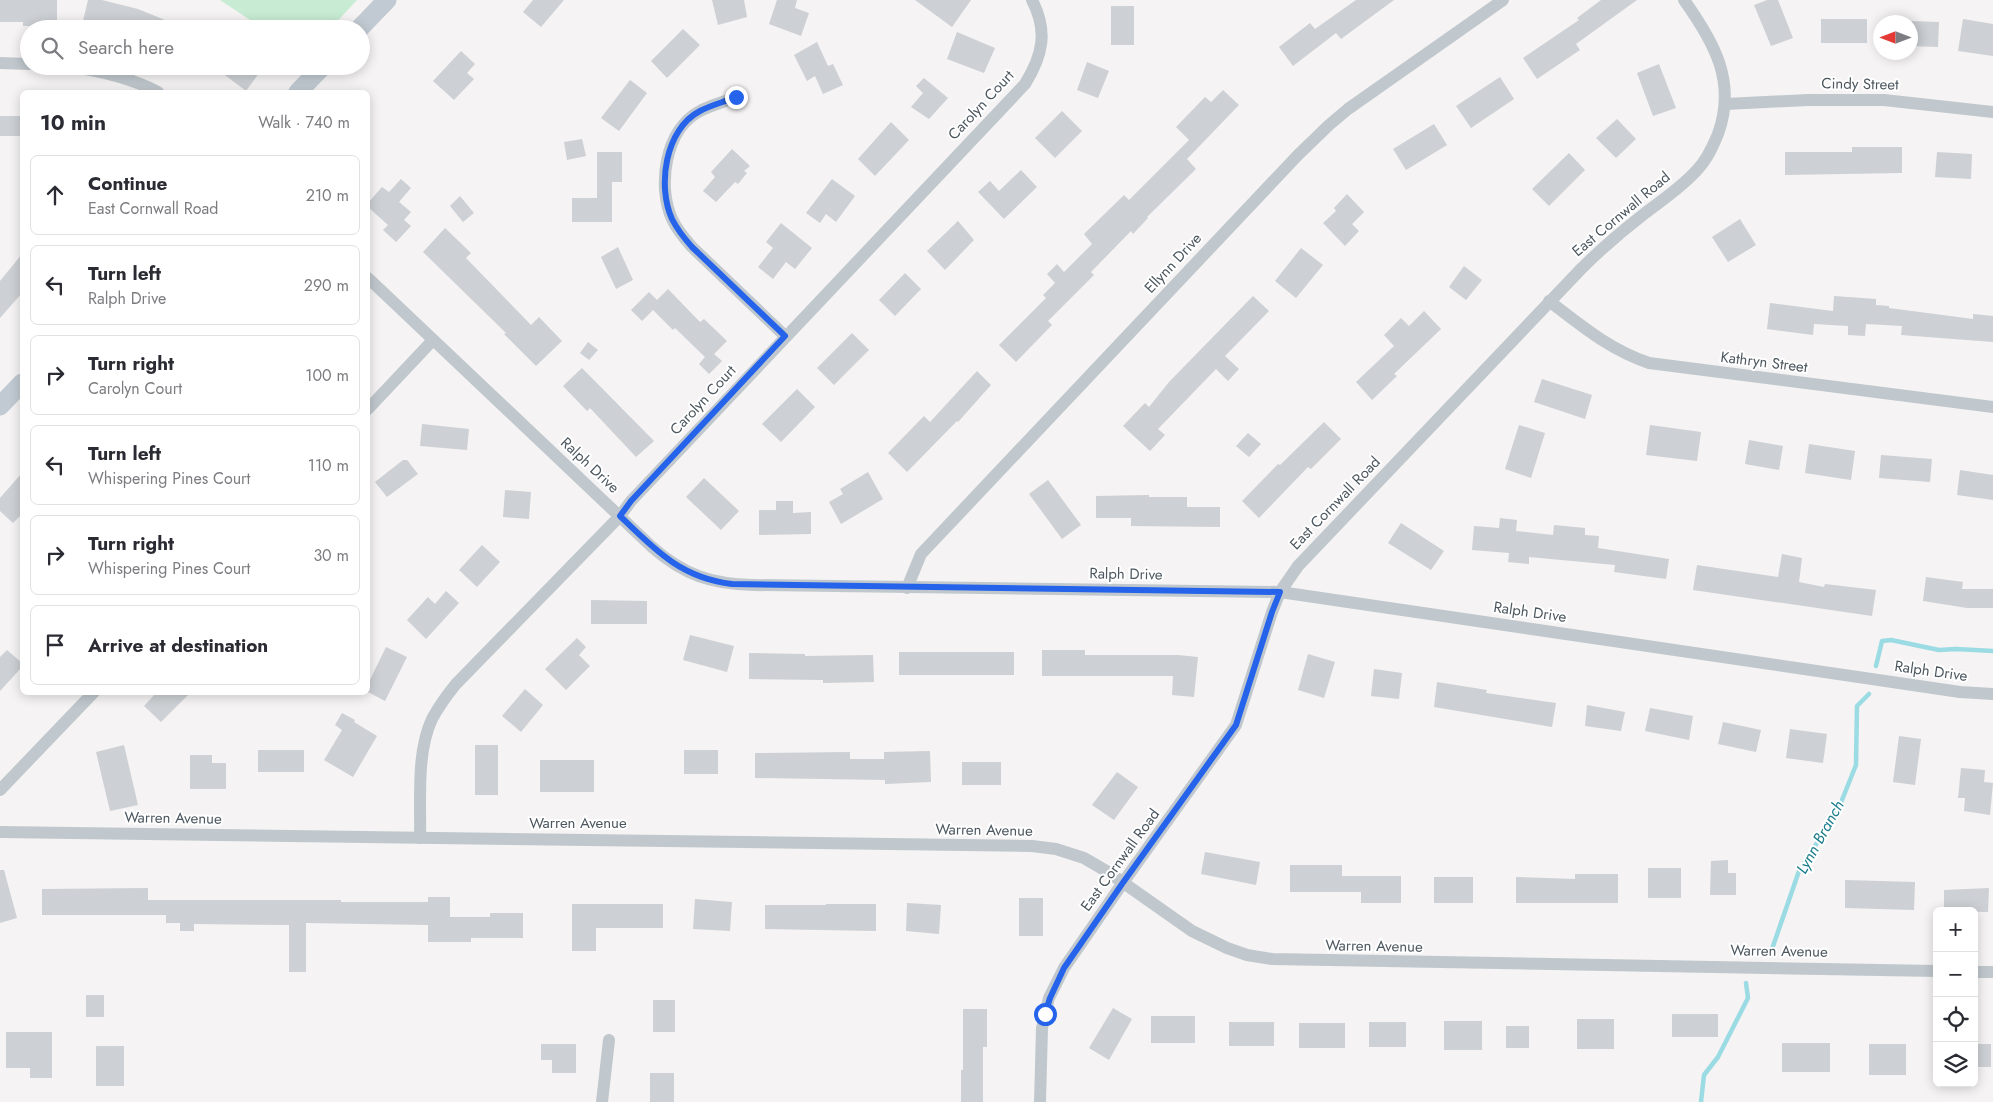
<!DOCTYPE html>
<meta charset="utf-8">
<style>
body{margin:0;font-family:Jost,sans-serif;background:#f2f2f3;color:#2b2b33}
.controls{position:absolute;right:15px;bottom:15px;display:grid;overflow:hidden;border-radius:8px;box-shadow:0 2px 12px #0003}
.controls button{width:45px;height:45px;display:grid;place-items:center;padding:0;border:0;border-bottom:1px solid #e1e1e2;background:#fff;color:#2b2b33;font:25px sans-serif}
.compass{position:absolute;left:1873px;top:15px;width:45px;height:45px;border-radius:50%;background:#fff;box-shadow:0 2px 12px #0003;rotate:270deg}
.stop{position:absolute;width:15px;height:15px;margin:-11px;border:4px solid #2563eb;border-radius:50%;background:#fff}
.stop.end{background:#2563eb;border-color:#fff;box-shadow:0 1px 5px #0008}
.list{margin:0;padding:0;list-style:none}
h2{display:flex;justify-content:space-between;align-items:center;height:65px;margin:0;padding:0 20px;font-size:21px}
h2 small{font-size:16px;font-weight:400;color:#7c7c81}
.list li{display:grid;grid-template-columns:32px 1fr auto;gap:15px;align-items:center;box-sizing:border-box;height:80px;margin:0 10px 10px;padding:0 10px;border:1px solid #e1e1e2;border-radius:8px}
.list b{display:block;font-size:19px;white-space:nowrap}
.list p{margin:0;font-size:16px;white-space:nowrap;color:#7c7c81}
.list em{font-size:16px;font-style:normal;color:#7c7c81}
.icon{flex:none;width:28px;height:28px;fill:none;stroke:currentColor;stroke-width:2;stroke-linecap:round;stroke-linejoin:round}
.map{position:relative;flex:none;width:1993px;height:1102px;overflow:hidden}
.search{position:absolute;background:#fff;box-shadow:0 2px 12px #0003;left:20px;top:20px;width:350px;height:55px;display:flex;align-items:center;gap:12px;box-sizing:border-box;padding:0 18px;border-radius:28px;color:#7c7c81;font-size:19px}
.panel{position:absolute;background:#fff;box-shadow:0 2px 12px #0003;left:20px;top:90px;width:350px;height:605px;border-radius:8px}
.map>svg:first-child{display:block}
.green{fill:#c8ecd3}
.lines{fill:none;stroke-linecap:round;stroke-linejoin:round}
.stream{stroke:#9adbe4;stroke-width:4.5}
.building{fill:#cdd0d4}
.minor{stroke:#c0c8cd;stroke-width:12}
.secondary{stroke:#c1cad2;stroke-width:19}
.route{stroke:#2563eb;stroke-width:6}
.labels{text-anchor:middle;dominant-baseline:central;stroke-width:4;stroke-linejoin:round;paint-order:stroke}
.street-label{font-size:15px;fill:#4c575f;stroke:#fff}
.water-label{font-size:16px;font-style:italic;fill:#1b7d8b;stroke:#fff}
</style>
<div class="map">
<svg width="1993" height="1102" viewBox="0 0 1993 1102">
<rect width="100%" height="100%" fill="#f5f3f3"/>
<path class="green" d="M220,0h137l-27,29h-66z"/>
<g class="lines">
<g class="stream">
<path d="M1876,666l6,-25 9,-1 48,10 17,-1 37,2"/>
<path d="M1771,952l28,-81 39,-61 18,-45 1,-59 12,-12"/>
<path d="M1701,1102l3,-27 14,-18 30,-59 -2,-15"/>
</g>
</g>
<g class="building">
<path d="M0,0h57v26h-34v-4h-23z"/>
<path d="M88,0h14l36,9 49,20h-75l-29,-8z"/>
<path d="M533,0h31l-23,27 -18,-15z"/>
<path d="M712,0h32l3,17 -29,8z"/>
<path d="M777,0h20l-2,8 14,5 -8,23 -32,-12z"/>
<path d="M915,0h56l-19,27z"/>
<path d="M1356,0h38l-53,39 -5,-6 -43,33 -14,-19 31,-24 5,6z"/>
<path d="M1601,0h36l-61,44 4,6 -43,29 -14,-21 56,-38 -2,-2z"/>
<path d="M1767,0h11l15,38 -22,8 -17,-41z"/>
<rect x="1111" y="6" width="23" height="39"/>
<rect x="1821" y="19" width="46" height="24"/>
<path d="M1963,19l30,5v32l-35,-5z"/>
<path d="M1910,21l29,1 -1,25 -28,-1z"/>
<path d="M683,29l17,16 -33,33 -16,-17z"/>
<path d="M957,32l38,16 -11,25 -37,-14z"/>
<path d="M817,42l11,24 5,-2 10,21 -20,9 -8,-18 -8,5 -13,-26z"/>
<path d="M461,51l14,13 -8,9 7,6 -20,21 -21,-19z"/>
<path d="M1087,62l22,9 -11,27 -21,-8z"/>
<path d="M1659,64l17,44 -23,8 -16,-43z"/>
<path d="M213,66h37l9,7 -13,18z"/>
<path d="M1500,77l14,22 -43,29 -15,-22z"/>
<path d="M924,78l24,20 -19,21 -18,-12 12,-14 -7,-7z"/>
<path d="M630,80l17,13 -28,38 -18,-13z"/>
<path d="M1223,90l16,15 -52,54 9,10 -49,48 1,1 -15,16 -2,-3 -40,41 3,3 -46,46 4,4 -36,37 -17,-17 47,-47 -3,-3 12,-12 -8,-9 10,-10 7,8 28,-28 -8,-10 40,-39 5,5 60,-60 -13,-13 29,-30 6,5z"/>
<path d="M1062,111l20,20 -27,27 -20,-20z"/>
<rect x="0" y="116" width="22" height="20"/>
<path d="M1617,119l19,20 -20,19 -20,-20z"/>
<path d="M891,122l18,18 -34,36 -17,-17z"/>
<path d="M1434,124l13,21 -41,25 -13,-21z"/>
<path d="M582,139l4,17 -19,4 -3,-18z"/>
<path d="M1852,147h50v26l-117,2v-23h67z"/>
<path d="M732,149l18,17 -6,5 3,2 -9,11 -3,-2 -19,20 -13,-11 12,-14 -4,-5z"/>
<path d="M597,152h25v30h-10v40h-40v-24h25z"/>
<path d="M1937,152l35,2 -1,25 -36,-2z"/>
<path d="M1569,153l16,17 -36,36 -17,-17z"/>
<path d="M1021,170l16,17 -33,32 -26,-27 12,-11 9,10z"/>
<path d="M401,179l10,9 -12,14 12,10 -7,8 7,6 -15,16 -13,-12 5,-5 -20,-18v-4l14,-16 7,5z"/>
<path d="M832,179l23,17 -19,26 -10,-8 -6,9 -14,-10z"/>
<path d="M1347,194l17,18 -12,12 7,7 -14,15 -22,-23 13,-12 -2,-3z"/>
<path d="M460,196l14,17 -11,9 -13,-16z"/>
<path d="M1740,219l16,26 -28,17 -16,-25z"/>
<path d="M958,221l16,19 -29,30 -18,-19z"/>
<path d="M781,223l31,25 -17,21 -9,-7 -13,17 -15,-12 15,-19 -7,-6z"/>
<path d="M445,228l26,25 -5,5 65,67 8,-8 23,24 -26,25 -32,-32 2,-1 -83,-81z"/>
<path d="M618,247l15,33 -17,9 -15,-32z"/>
<path d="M1301,248l22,17 -27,33 -21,-17z"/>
<path d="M22,254v39l-22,25v-37z"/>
<path d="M1464,266l18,14 -16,20 -17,-13z"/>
<path d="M905,273l16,16 -26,27 -16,-16z"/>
<path d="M668,289l32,33 4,-3 23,22 -13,13 8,7 -13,13 -10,-10 6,-7 -30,-29 -2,2 -20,-20 -11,11 -11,-11 18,-18 8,8z"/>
<path d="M1253,296l16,15 -44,45 14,13 -11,12 -12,-12 -58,60 7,6 -15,16 -27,-25 22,-23 4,4 20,-25z"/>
<path d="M1834,296l42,3v6l13,1v2l84,11v-5l20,2v26l-92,-7 1,-9 -36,-2 -1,12 -17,-1v-9l-34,-2 -1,11 -46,-6 3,-26 63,8z"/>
<path d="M1424,311l17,18 -47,45 3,2 -25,24 -16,-18 38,-36 -10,-11 17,-17 8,8z"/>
<path d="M852,333l17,17 -35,35 -17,-17z"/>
<path d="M588,342l10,8 -9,10 -9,-7z"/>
<path d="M582,368l72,73 -18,16 -46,-49 -3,3 -24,-25z"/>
<path d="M977,371l14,14 -33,37 -1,-1 -50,51 -19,-19 36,-37 6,6z"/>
<path d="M1542,379l50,16 -7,24 -51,-17z"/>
<path d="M797,389l18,18 -34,35 -19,-18z"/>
<path d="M1324,422l17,17 -30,30 -3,-2 -49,51 -17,-17 36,-37 2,1z"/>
<path d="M422,424l47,5 -2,21 -47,-4z"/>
<path d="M1519,425l26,8 -14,45 -26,-9z"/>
<path d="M1650,425l51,7 -4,29 -51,-6z"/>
<path d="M1248,433l13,11 -12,13 -13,-11z"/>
<path d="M1749,440l34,6 -4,24 -34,-6z"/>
<path d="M1809,444l46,7 -4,29 -46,-7z"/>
<path d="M1881,455l51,4 -2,23 -51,-4z"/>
<path d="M403,460h4l11,14 -31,23 -12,-15z"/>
<path d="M1960,470l33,5v25l-36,-5z"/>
<path d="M868,472l15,27 -42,25 -12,-22 14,-8 -3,-5z"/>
<path d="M22,473v41l-9,9 -13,-12v-13z"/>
<path d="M704,478l35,33 -18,19 -35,-33z"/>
<path d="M1048,480l33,45 -19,14 -33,-45z"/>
<path d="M505,490l26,2 -2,27 -26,-2z"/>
<path d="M1149,495v2h38v10h33v20l-89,-1v-8h-35v-22z"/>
<path d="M776,501h17v12l18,-1v22l-52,1v-25h17z"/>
<path d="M1500,518l17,2 -1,11 37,4 1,-10 31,3v7l14,1 -1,12 71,11 -3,20 -52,-7 1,-7 -86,-8v7l-21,-2 1,-9 -37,-3 2,-24 25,2z"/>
<path d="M1401,523l43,28 -13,19 -43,-27z"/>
<path d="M482,545l18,17 -23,25 -18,-17z"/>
<path d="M1782,554l20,4 -3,24 25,5 1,-3 51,6 -4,26 -179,-26 4,-25 81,12z"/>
<path d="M1926,577l37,5 -1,7h31v19h-26l-44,-7z"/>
<path d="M446,591l13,12 -33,36 -19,-19 21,-23 7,7z"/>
<path d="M591,600l56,1v23h-56z"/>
<path d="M690,635l44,11 -7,26 -44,-12z"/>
<path d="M577,638l9,9 -7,8 11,11 -24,24 -21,-21z"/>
<path d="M386,647l21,10 -22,44 -17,-9v-8z"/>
<path d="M7,650l15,13v4l-22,24v-34z"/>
<path d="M1042,650h43v5h93l20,2 -4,40 -22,-2 1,-19h-131z"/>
<rect x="899" y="652" width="115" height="23"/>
<path d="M749,653l56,1v2l68,-1 1,27 -51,1v-3l-74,-1z"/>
<path d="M1308,654l27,8 -11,36 -26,-8z"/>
<path d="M1374,669l28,4 -3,26 -28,-3z"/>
<path d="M1437,682l50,8 -1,3 70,10 -4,24 -118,-20z"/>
<path d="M525,689l18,16 -22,27 -19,-16z"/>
<path d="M157,692h34l-30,30 -17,-16z"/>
<path d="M1587,705l38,7 -4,19 -36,-5z"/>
<path d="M1650,708l43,8 -4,24 -44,-9z"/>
<path d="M342,713l13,7 -1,2 23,14 -24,41 -29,-17 18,-30 -7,-5z"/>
<path d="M1723,722l38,8 -5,22 -38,-8z"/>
<path d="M1790,729l37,5 -4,29 -37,-5z"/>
<path d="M1899,736l22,3 -6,46 -22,-3z"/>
<path d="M124,745l14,60 -28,6 -14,-59z"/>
<rect x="475" y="745" width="23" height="50"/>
<rect x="258" y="750" width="46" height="22"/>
<rect x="684" y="750" width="34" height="24"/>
<path d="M930,751l1,31 -46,2v-4l-130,-2v-25l95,-1v7h34v-7z"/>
<path d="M190,755h22v8h14v26h-36z"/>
<rect x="540" y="760" width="54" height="32"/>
<rect x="962" y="762" width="39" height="23"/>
<path d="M1961,768l24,2 -1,12 9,1 -3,32 -26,-4 1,-13h-7z"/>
<path d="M1117,772l21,15 -24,33 -22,-15z"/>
<path d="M1205,852l55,10 -4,23 -55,-11z"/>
<path d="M1728,860v13h8v22h-26l1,-34z"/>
<path d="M1290,865h52v11h59v27h-40v-11h-71z"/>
<rect x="1648" y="868" width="33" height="30"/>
<path d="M0,870h4l13,48 -17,5z"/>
<path d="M1575,874h43v29h-102v-26l59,2z"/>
<rect x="1434" y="877" width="39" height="26"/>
<path d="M1845,880l70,2 -1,28 -69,-2z"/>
<path d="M148,888v12h193v2h87v-5h22v20h40v-4h33v25h-52v4h-43v-17l-122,-2v49h-17v-47l-95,-1v7h-14v-8h-14v-8h-124v-26z"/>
<path d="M1989,888l-1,24 -44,-1v-21z"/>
<rect x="1019" y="898" width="24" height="38"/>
<path d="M695,899l37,3 -2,29 -37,-2z"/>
<path d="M907,903l34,2 -2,29 -33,-3z"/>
<path d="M572,904h91v24h-67v23h-24z"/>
<path d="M826,904h50v27l-111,-2v-24h61z"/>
<rect x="86" y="995" width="18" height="22"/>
<rect x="653" y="1000" width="22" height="32"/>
<path d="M1113,1008l19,11 -23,41 -20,-12z"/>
<path d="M963,1009h24v38h-4v55h-22v-32h2z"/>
<rect x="1672" y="1014" width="46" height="23"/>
<rect x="1151" y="1016" width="44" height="27"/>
<rect x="1577" y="1019" width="37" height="30"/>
<rect x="1444" y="1021" width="38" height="29"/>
<rect x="1229" y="1022" width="45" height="24"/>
<rect x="1369" y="1022" width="37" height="25"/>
<rect x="1299" y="1023" width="46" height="25"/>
<rect x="1506" y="1026" width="23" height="22"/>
<path d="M6,1032h46v46h-22v-10h-24z"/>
<rect x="1782" y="1043" width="48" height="29"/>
<path d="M541,1044h35v29h-24v-13h-11z"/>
<rect x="1869" y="1044" width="37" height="31"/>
<rect x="1974" y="1044" width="17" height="23"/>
<rect x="96" y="1046" width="28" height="40"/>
<rect x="650" y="1073" width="24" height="29"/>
</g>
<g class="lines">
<g class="minor">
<path d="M0,63l29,1"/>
<path d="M65,66c32,4 64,11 93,26"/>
<path d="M736,97c-12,5 -25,8 -36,14 -35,18 -43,75 -28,108 5,11 12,19 20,28l93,89"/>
<path d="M1726,104l82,-4h76l109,12"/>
<path d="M368,278l284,269c32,28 59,37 101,38l527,7 680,100 33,2"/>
<path d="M1549,301c33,25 61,49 100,62l344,44"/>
<path d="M368,409l65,-69"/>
<path d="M907,588l14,-34 377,-399 31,-30 19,-16 155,-109"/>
<path d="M0,790l94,-98"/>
<path d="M0,832l1032,14 24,3 28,9 24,14 84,59 35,17 20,7 25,4 665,12"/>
<path d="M420,838c1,-37 -4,-85 12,-119 7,-13 15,-24 24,-35l164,-168 11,-15 394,-417c18,-29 23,-53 7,-84"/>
<path d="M1974,972h19"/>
<path d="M602,1102l7,-62"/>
<path d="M1040,1102l2,-74 7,-30 15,-30 58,-84 114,-159 36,-113 8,-20 18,-26 283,-297c20,-20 41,-38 63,-55 18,-14 38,-27 53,-44 10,-10 16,-24 21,-36 19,-52 -4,-92 -34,-134"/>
</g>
<g class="secondary">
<path d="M359,29l28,-29"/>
<path d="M298,92l25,-26"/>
<path d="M0,406l22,-23"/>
</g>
</g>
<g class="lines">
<path class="route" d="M736,97c-12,5 -25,8 -36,14 -35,18 -43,75 -28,108 5,10 12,19 20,28l93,89 -154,165 -11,15c35,34 61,62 112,68l548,8 -8,20 -36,113 -114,159 -58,84 -14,30 -5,16"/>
</g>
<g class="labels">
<g class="street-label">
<text transform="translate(1860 84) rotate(1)">Cindy Street</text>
<text transform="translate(981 105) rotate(-47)">Carolyn Court</text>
<text transform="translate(1621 214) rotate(-40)">East Cornwall Road</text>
<text transform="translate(1173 263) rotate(-47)">Ellynn Drive</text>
<text transform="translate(1764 362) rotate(7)">Kathryn Street</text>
<text transform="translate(703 400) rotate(-47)">Carolyn Court</text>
<text transform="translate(590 465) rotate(43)">Ralph Drive</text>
<text transform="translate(1335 503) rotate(-46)">East Cornwall Road</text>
<text transform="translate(1126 574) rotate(1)">Ralph Drive</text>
<text transform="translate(1530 612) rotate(8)">Ralph Drive</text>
<text transform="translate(1931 671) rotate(8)">Ralph Drive</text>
<text transform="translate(173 818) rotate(1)">Warren Avenue</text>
<text x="578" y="823">Warren Avenue</text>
<text transform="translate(984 830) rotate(1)">Warren Avenue</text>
<text transform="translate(1120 860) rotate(-54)">East Cornwall Road</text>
<text transform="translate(1374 946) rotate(1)">Warren Avenue</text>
<text transform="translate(1779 951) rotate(1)">Warren Avenue</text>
</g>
<g class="water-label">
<text transform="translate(1820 837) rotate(-61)">Lynn Branch</text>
</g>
</g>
</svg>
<div class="controls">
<button>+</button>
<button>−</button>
<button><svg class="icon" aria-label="locate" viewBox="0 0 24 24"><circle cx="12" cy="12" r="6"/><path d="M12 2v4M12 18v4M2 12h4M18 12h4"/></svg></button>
<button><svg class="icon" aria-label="layers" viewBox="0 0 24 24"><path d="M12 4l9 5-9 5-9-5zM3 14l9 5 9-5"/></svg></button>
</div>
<svg class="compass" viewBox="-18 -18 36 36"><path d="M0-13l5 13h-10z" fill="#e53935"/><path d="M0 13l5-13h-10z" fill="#7c7c81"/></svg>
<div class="stop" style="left:1045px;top:1014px"></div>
<div class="stop end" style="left:736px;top:97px"></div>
<div class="search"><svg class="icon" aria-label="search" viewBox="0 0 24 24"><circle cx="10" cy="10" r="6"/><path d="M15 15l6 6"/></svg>Search here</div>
<section class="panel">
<h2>10 min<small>Walk · 740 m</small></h2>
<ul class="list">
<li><svg class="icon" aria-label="ahead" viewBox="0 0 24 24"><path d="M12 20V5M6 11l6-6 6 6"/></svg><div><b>Continue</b><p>East Cornwall Road</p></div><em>210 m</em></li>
<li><svg class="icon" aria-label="left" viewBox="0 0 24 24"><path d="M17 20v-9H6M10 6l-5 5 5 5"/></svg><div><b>Turn left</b><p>Ralph Drive</p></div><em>290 m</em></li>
<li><svg class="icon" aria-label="right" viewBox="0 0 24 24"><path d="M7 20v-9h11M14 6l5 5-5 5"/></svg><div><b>Turn right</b><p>Carolyn Court</p></div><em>100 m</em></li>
<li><svg class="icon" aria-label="left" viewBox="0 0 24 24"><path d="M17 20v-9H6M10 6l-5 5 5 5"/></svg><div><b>Turn left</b><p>Whispering Pines Court</p></div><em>110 m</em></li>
<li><svg class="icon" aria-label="right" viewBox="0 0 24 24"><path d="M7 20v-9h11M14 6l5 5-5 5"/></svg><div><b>Turn right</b><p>Whispering Pines Court</p></div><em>30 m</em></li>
<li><svg class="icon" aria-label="arrive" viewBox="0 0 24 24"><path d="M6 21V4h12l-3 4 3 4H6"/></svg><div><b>Arrive at destination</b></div></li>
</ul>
</section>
</div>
